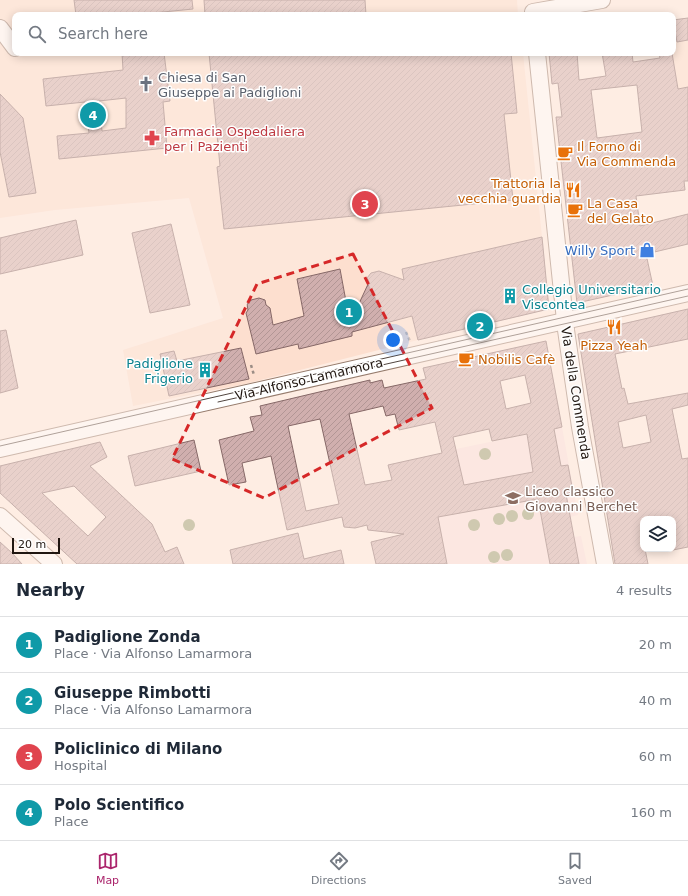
<!DOCTYPE html>
<meta charset="utf-8">
<style>
body{margin:0;font-family:"DejaVu Sans",sans-serif;background:#f6f6f7;color:#1f2937}
.controls{position:absolute;right:12px;bottom:12px;display:grid;overflow:hidden;border-radius:8px;box-shadow:0 2px 10px #0003}
.controls button{width:36px;height:36px;display:grid;place-items:center;padding:0;border:0;border-bottom:1px solid #e0e1e3;background:#fff;color:#1f2937;font:20px sans-serif}
.scale{position:absolute;left:12px;bottom:10px;width:48px;box-sizing:border-box;padding-left:4px;border:2px solid #201610;border-top:0;font-size:11px;line-height:14px;white-space:nowrap;color:#201610;-webkit-text-stroke:3px #fefefe;paint-order:stroke}
.you{position:absolute;left:393px;top:340px;width:14px;height:14px;margin:-10px;border:3px solid #fff;border-radius:50%;background:#1a73e8;box-shadow:0 0 0 6px #1a73e833}
.badge{display:grid;place-items:center;width:26px;height:26px;border-radius:50%;background:#ab256c;color:#fff;font-size:13px;font-weight:700}
.pin{position:absolute;translate:-50% -50%;border:2px solid #fff;box-shadow:0 1px 4px #0006}
.list{margin:0;padding:0;list-style:none}
h2{display:flex;justify-content:space-between;align-items:center;height:52px;margin:0;padding:0 16px;font-size:17px}
h2 small{font-size:13px;font-weight:400;color:#747a83}
.list li{display:grid;grid-template-columns:26px 1fr auto;gap:12px;align-items:center;box-sizing:border-box;height:56px;padding:0 16px;border-top:1px solid #e0e1e3}
.list b{display:block;font-size:15px;white-space:nowrap}
.list p{margin:0;font-size:13px;white-space:nowrap;color:#747a83}
.list em{font-size:13px;font-style:normal;color:#747a83}
.icon{flex:none;width:22px;height:22px;fill:none;stroke:currentColor;stroke-width:2;stroke-linecap:round;stroke-linejoin:round}
.map{position:relative;flex:none;width:688px;height:564px;overflow:hidden}
.search{position:absolute;background:#fff;box-shadow:0 2px 10px #0003;left:12px;right:12px;top:12px;height:44px;display:flex;align-items:center;gap:10px;box-sizing:border-box;padding:0 14px;border-radius:8px;color:#747a83;font-size:15px}
.sheet{height:276px;background:#fff}
nav{display:flex;justify-content:space-around;align-items:center;box-sizing:border-box;height:56px;border-top:1px solid #e0e1e3;background:#fff;font-size:11px;color:#747a83}
nav a{display:grid;justify-items:center;gap:2px}
nav .on{color:#ab256c}
.map>svg:first-child{display:block}
.education{fill:#fae0dd}
.built{fill:#fddfcf}
.building{fill:url(#building-hatch);stroke:#866867;fill-rule:evenodd}
.lines{fill:none;stroke-linecap:round;stroke-linejoin:round}
.minor-casing{stroke:#967c6d;stroke-width:18}
.path{stroke:#9b8d85;stroke-width:2.5;stroke-dasharray:3 3;stroke-linecap:butt}
.minor{stroke:#fff;stroke-width:16}
.tram{stroke:#51453f;stroke-width:1}
.tree{fill:#979d71}
.marked{fill:none;stroke:#d62828;stroke-width:3;stroke-dasharray:8 5;stroke-linejoin:round}
.labels{text-anchor:middle;dominant-baseline:central;stroke-width:3;stroke-linejoin:round;paint-order:stroke}
.worship-label{font-size:13px;fill:#5b616d;stroke:#fefefe;text-anchor:start}
.health-label{font-size:13px;fill:#be3a42;stroke:#fefefe;text-anchor:start}
.food-label{font-size:13px;fill:#c56008;stroke:#fefefe;text-anchor:start}
.shop-label{font-size:13px;fill:#366cbe;stroke:#fefefe;text-anchor:end}
.culture-label{font-size:13px;fill:#0d838f;stroke:#fefefe;text-anchor:start}
.street-label{font-size:13px;fill:#201610;stroke:#fefefe}
.education-label{font-size:13px;fill:#785e54;stroke:#fefefe;text-anchor:start}
</style>
<div class="map">
<svg width="688" height="564" viewBox="0 0 688 564">
<defs>
<pattern id="building-hatch" width="6" height="6" patternUnits="userSpaceOnUse"><rect width="6" height="6" fill="#d0afae"/><path d="M-1 1l2-2M0 6l6-6M5 7l2-2" fill="none" stroke="#b29695"/></pattern>
</defs>
<rect width="100%" height="100%" fill="#feede3"/>
<path class="education" d="M562,427l16,88 -8,2 4,20 7,-1 6,28h-177l-10,-47 53,-13 -11,-52z"/>
<g class="built">
<path d="M0,0h517l1,15h-503v38h508l19,184 -140,32 16,71 -173,44 -112,22 -10,-56 100,-32 -34,-120 -134,12 -55,8z"/>
<path d="M688,18v128l-16,-93 1,-33z"/>
</g>
<g class="building">
<path d="M74,0h118l1,9 -60,6h-57z"/>
<path d="M204,0h161l1,15h-161z"/>
<path d="M688,18v22l-11,2 -4,-22z"/>
<path d="M122,53h42l6,48 -7,1 4,46 -108,11 -2,-23 32,-3 -4,-31 -39,4 -3,-27 80,-9zM126,98v30l-24,3 -3,-30z"/>
<path d="M209,53h302l6,60 -13,1 9,86 -289,29 -7,-62 3,-1z"/>
<path d="M549,53h28l2,27 27,-4 -4,-23h30l1,9 27,-4 -1,-5h13l6,36 10,-2v94h-4l1,9 -49,6 4,30 48,-12v30l-42,10 7,32 -76,17 -21,-186h6l-4,-34 -6,1zM637,85l5,47 -45,6 -6,-48z"/>
<path d="M0,94l23,24 13,75 -27,4 -9,-45z"/>
<path d="M76,220l7,35 -83,19v-36z"/>
<path d="M171,224l19,81 -40,8 -18,-80z"/>
<path d="M542,237l7,72 -131,31 -6,-24 -60,16v4l-53,13 -1,-5 -42,10 -10,-41 2,-3 -1,-6 4,-4 8,-2 6,2 1,5 4,3 3,17 31,-9 -7,-37 43,-10 10,54 19,-41 -2,-4 4,-5 8,-2 25,9 -2,-11z"/>
<path d="M688,309v30l-73,15 7,35 2,-1 4,16 60,-11v12l-16,4 10,50 6,-1v89l-15,3v-31h-30v30h2l3,15h-33l-37,-230zM646,415l5,27 -28,6 -5,-26z"/>
<path d="M6,330l12,58 -18,5v-62z"/>
<path d="M546,341l16,86 -8,2 7,37 7,-1 5,27 -7,2 13,70h-29l-12,-65 -100,18 9,47h-71l-5,-22 33,-8 -36,-4 -1,-5 -12,3 -11,-1 -2,-10 -55,13 -16,-74 -29,7 4,19 -17,3 -10,-45 35,-9 -4,-14 12,-2 -2,-9 110,-26v3l12,-3 2,8 42,-9 -3,-11zM525,375l6,28 -25,6 -6,-28zM383,406l3,10 9,-2 4,16 36,-8 7,31 -54,12 4,15 -27,5 -16,-71zM320,419l19,85 -33,7 -18,-85zM489,429l3,12 35,-7 6,38 -69,13 -11,-48z"/>
<path d="M241,348l8,31 -80,17 -9,-42 14,-3 3,10z"/>
<path d="M194,440l7,31 -66,15 -7,-30z"/>
<path d="M100,442l7,15 -17,9 62,58 13,28 12,-5 7,17h-107l-77,-71v-27zM74,486l32,31 -18,19 -46,-43z"/>
<path d="M298,533l6,26 37,-9 3,14h-111l-3,-14z"/>
<path d="M0,542l12,11 10,11h-22z"/>
</g>
<g class="lines">
<defs>
<g id="minor">
<path d="M533,12l69,-12"/>
<path d="M0,28l15,20"/>
<path d="M537,53l29,277 14,97 25,137"/>
<path d="M0,449l688,-156"/>
<path d="M0,516l54,48"/>
</g>
</defs>
<use href="#minor" class="minor-casing"/>
<g class="path">
<path d="M406,332l4,9"/>
<path d="M251,365l3,10"/>
</g>
<use href="#minor" class="minor"/>
<g class="tram">
<path d="M218,402l470,-106"/>
<path d="M0,446l688,-157"/>
</g>
</g>
<g class="tree">
<circle cx="485" cy="454" r="6"/>
<circle cx="528" cy="514" r="6"/>
<circle cx="512" cy="516" r="6"/>
<circle cx="499" cy="519" r="6"/>
<circle cx="189" cy="525" r="6"/>
<circle cx="474" cy="525" r="6"/>
<circle cx="507" cy="555" r="6"/>
<circle cx="494" cy="557" r="6"/>
</g>
<path d="M0 0H688V564H0ZM353,254l79,154 -168,90 -92,-39 85,-175z" fill="#feede3" fill-opacity=".55" fill-rule="evenodd"/>
<path class="marked" d="M353,254l79,154 -168,90 -92,-39 85,-175z"/>
<defs>
<symbol id="church-bare" viewBox="-9 -9 18 18"><path d="M-1.2-6h2.4v3.5h3.3v2.4h-3.3V6h-2.4V-.1h-3.3v-2.4h3.3Z" fill="#6b7280" stroke="#fefefe" stroke-width="2.5" paint-order="stroke"/></symbol>
<symbol id="pharmacy-bare" viewBox="-9 -9 18 18"><path d="M-2-6h4v4h4v4h-4v4h-4v-4h-4v-4h4Z" fill="#e0444e" stroke="#fefefe" stroke-width="2.5" paint-order="stroke"/></symbol>
<symbol id="cafe-bare" viewBox="-9 -9 18 18"><path d="M-5.5-4.5H6V0H3Q3 3.5 0 3.5H-2.5Q-5.5 3.5-5.5 0ZM3-3.2v2h1.7v-2ZM-6 4.5H4V6H-6Z" fill="#e8710a" stroke="#fefefe" stroke-width="2.5" paint-order="stroke"/></symbol>
<symbol id="restaurant-bare" viewBox="-9 -9 18 18"><path d="M-5-6h1v4h1v-4h1v4h1v-4h1v5L-1.5 .5V6h-2V.5L-5-1ZM5-6V6H3V1.5H1.5Q1.5-4 5-6Z" fill="#e8710a" stroke="#fefefe" stroke-width="2.5" paint-order="stroke"/></symbol>
<symbol id="shop-bare" viewBox="-9 -9 18 18"><path d="M-5-2.5h2.3a2.7 3.5 0 0 1 5.4 0H5L5.5 6h-11ZM-1.5-2.5h3a1.5 2.3 0 0 0-3 0Z" fill="#3f7fe0" stroke="#fefefe" stroke-width="2.5" paint-order="stroke"/></symbol>
<symbol id="building-bare" viewBox="-9 -9 18 18"><path d="M-4-6H4V6H1V3H-1V6H-4ZM-2.5-4.3h1.7v1.8h-1.7ZM.8-4.3h1.7v1.8H.8ZM-2.5-1h1.7V.8h-1.7ZM.8-1h1.7V.8H.8Z" fill="#0f9aa8" stroke="#fefefe" stroke-width="2.5" paint-order="stroke"/></symbol>
<symbol id="school-bare" viewBox="-9 -9 18 18"><path d="M0-5L7-2L0 1L-7-2ZM-4 1L0 2.5L4 1V4Q0 6-4 4Z" fill="#8d6e63" stroke="#fefefe" stroke-width="2.5" paint-order="stroke"/></symbol>
</defs>
<g fill-rule="evenodd">
<use href="#church-bare" x="135" y="73" width="22" height="22"/>
<use href="#pharmacy-bare" x="141" y="127" width="22" height="22"/>
<use href="#cafe-bare" x="554" y="142" width="22" height="22"/>
<use href="#restaurant-bare" x="562" y="179" width="22" height="22"/>
<use href="#cafe-bare" x="564" y="199" width="22" height="22"/>
<use href="#shop-bare" x="636" y="239" width="22" height="22"/>
<use href="#building-bare" x="499" y="285" width="22" height="22"/>
<use href="#restaurant-bare" x="603" y="316" width="22" height="22"/>
<use href="#cafe-bare" x="455" y="348" width="22" height="22"/>
<use href="#building-bare" x="194" y="359" width="22" height="22"/>
<use href="#school-bare" x="502" y="487" width="22" height="22"/>
</g>
<g class="labels">
<g class="worship-label">
<text x="158" y="77">Chiesa di San<tspan x="158" dy="15">Giuseppe ai Padiglioni</tspan></text>
</g>
<g class="health-label">
<text x="164" y="131">Farmacia Ospedaliera<tspan x="164" dy="15">per i Pazienti</tspan></text>
</g>
<g class="food-label">
<text x="577" y="146">Il Forno di<tspan x="577" dy="15">Via Commenda</tspan></text>
<text x="561" y="183" text-anchor="end">Trattoria la<tspan x="561" dy="15">vecchia guardia</tspan></text>
<text x="587" y="203">La Casa<tspan x="587" dy="15">del Gelato</tspan></text>
<text x="614" y="345" text-anchor="middle">Pizza Yeah</text>
<text x="478" y="359">Nobilis Cafè</text>
</g>
<g class="shop-label">
<text x="635" y="250">Willy Sport</text>
</g>
<g class="culture-label">
<text x="522" y="289">Collegio Universitario<tspan x="522" dy="15">Viscontea</tspan></text>
<text x="193" y="363" text-anchor="end">Padiglione<tspan x="193" dy="15">Frigerio</tspan></text>
</g>
<g class="street-label">
<text transform="translate(309 379) rotate(-13)">Via Alfonso Lamarmora</text>
<text transform="translate(576 393) rotate(81)">Via della Commenda</text>
</g>
<g class="education-label">
<text x="525" y="491">Liceo classico<tspan x="525" dy="15">Giovanni Berchet</tspan></text>
</g>
</g>
</svg>
<div class="controls">
<button><svg class="icon" aria-label="layers" viewBox="0 0 24 24"><path d="M12 4l9 5-9 5-9-5zM3 14l9 5 9-5"/></svg></button>
</div>
<div class="scale">20 m</div>
<div class="you"></div>
<div class="pin badge" style="left:349px;top:312px;background:#0f9aa8">1</div>
<div class="pin badge" style="left:480px;top:326px;background:#0f9aa8">2</div>
<div class="pin badge" style="left:365px;top:204px;background:#e0444e">3</div>
<div class="pin badge" style="left:93px;top:115px;background:#0f9aa8">4</div>
<div class="search"><svg class="icon" aria-label="search" viewBox="0 0 24 24"><circle cx="10" cy="10" r="6"/><path d="M15 15l6 6"/></svg>Search here</div>
</div>
<section class="sheet">
<h2>Nearby<small>4 results</small></h2>
<ul class="list">
<li><span class="badge" style="background:#0f9aa8">1</span><div><b>Padiglione Zonda</b><p>Place · Via Alfonso Lamarmora</p></div><em>20 m</em></li>
<li><span class="badge" style="background:#0f9aa8">2</span><div><b>Giuseppe Rimbotti</b><p>Place · Via Alfonso Lamarmora</p></div><em>40 m</em></li>
<li><span class="badge" style="background:#e0444e">3</span><div><b>Policlinico di Milano</b><p>Hospital</p></div><em>60 m</em></li>
<li><span class="badge" style="background:#0f9aa8">4</span><div><b>Polo Scientifico</b><p>Place</p></div><em>160 m</em></li>
</ul>
</section>
<nav>
<a class="on"><svg class="icon" aria-label="map" viewBox="0 0 24 24"><path d="M3 6l6-2 6 2 6-2v14l-6 2-6-2-6 2zM9 4v14M15 6v14"/></svg>Map</a>
<a><svg class="icon" aria-label="directions" viewBox="0 0 24 24"><path d="M12 3l9 9-9 9-9-9zM9 14v-3h6M13 9l2 2-2 2"/></svg>Directions</a>
<a><svg class="icon" aria-label="saved" viewBox="0 0 24 24"><path d="M7 4h10v16l-5-4-5 4z"/></svg>Saved</a>
</nav>
